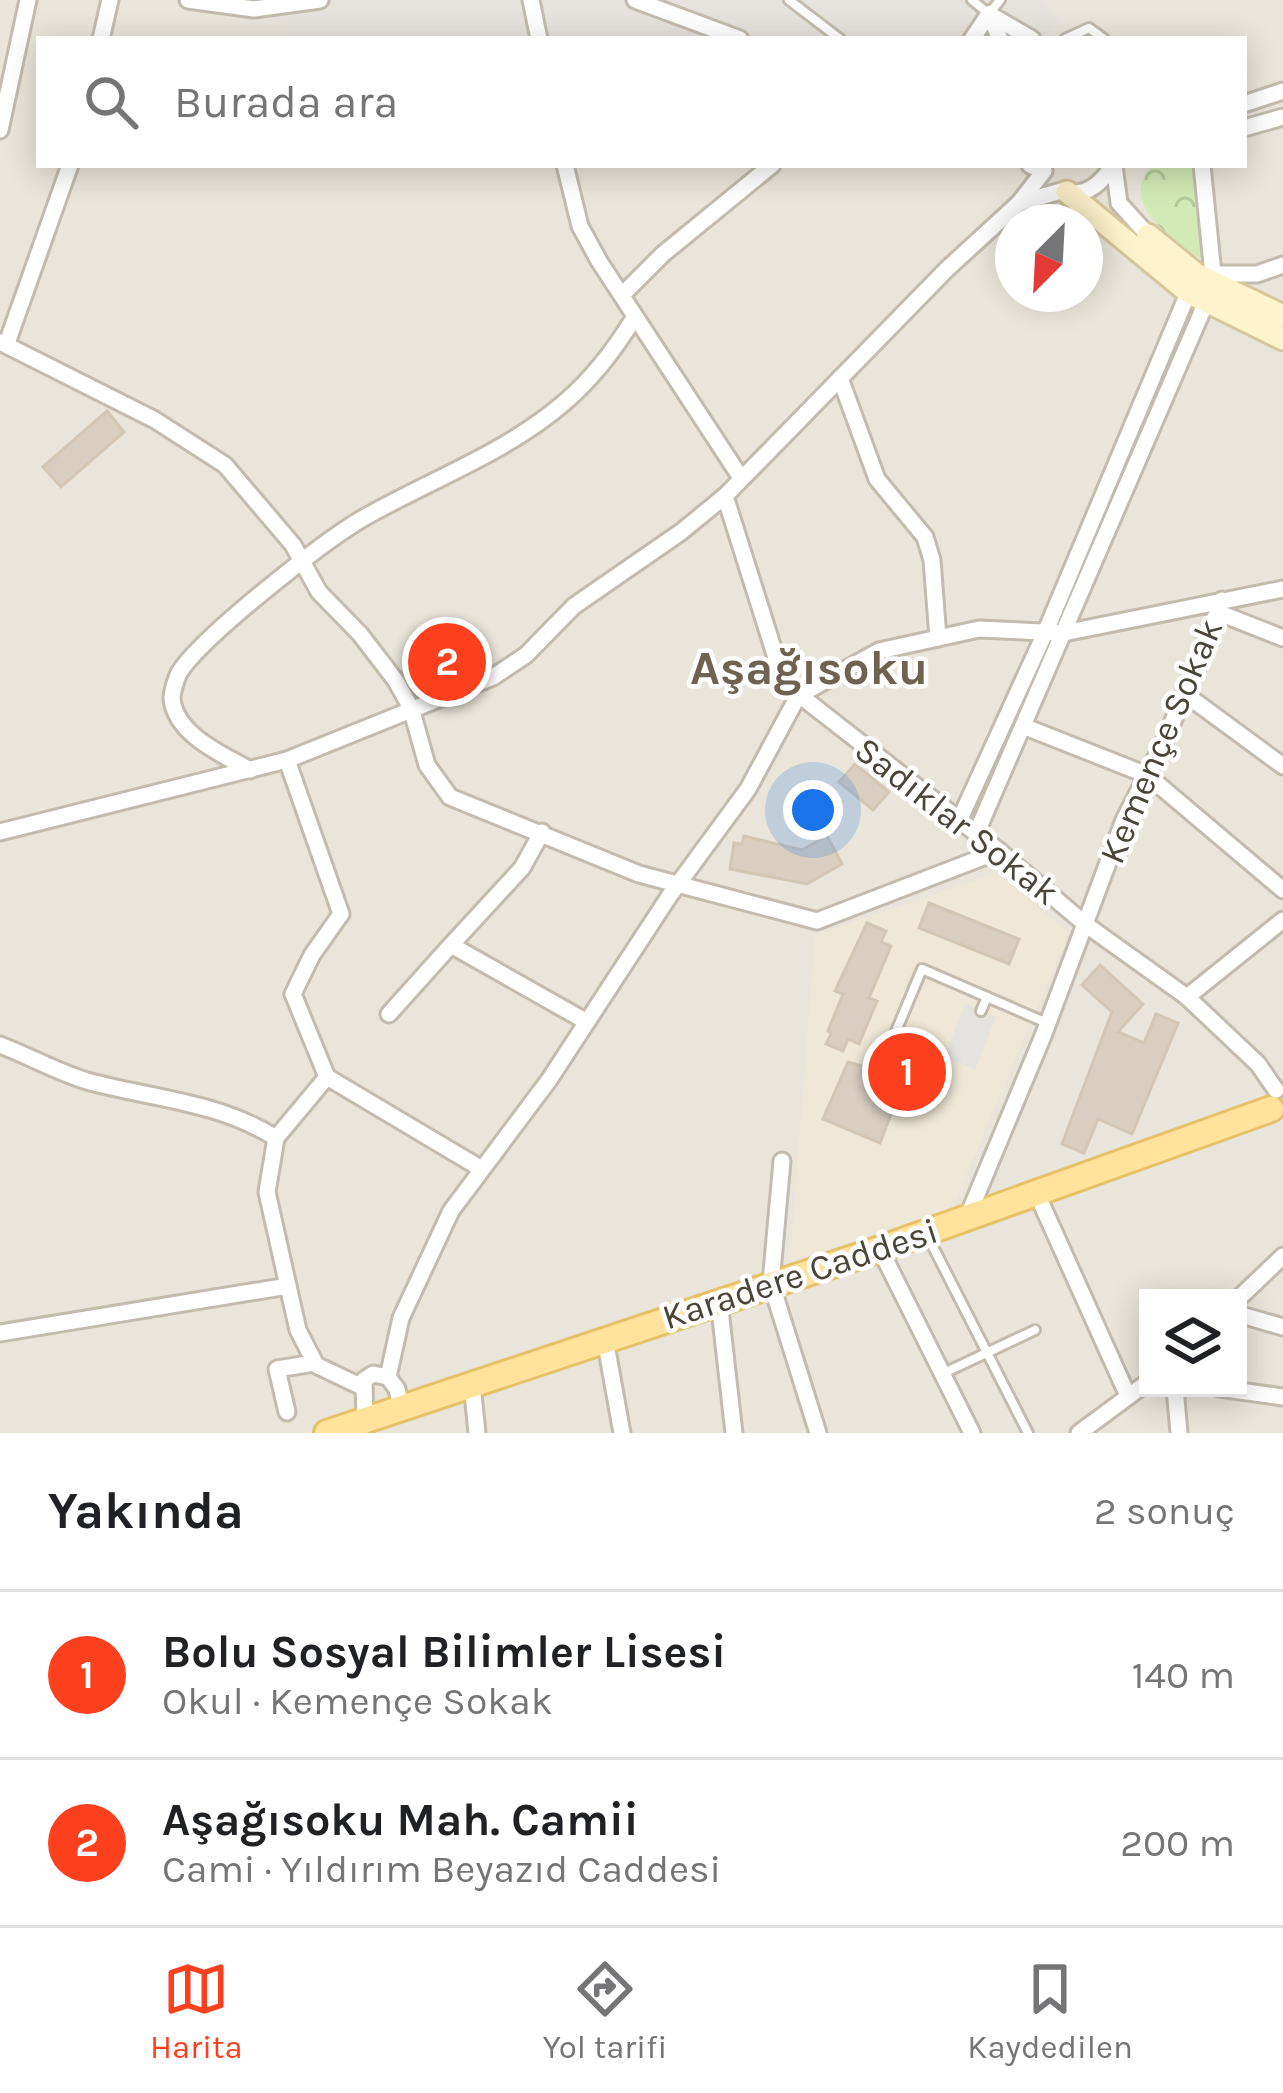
<!DOCTYPE html>
<html lang="tr">
<meta charset="utf-8">
<style>
body{margin:0;font-family:Karla,sans-serif;background:#f6f6f6;color:#202124}
.controls{position:absolute;right:36px;bottom:36px;display:grid;overflow:hidden;border-radius:0px;box-shadow:0 6px 30px #0003}
.controls button{width:108px;height:108px;display:grid;place-items:center;padding:0;border:0;border-bottom:3px solid #e0e0e0;background:#fff;color:#202124;font:60px sans-serif}
.compass{position:absolute;left:995px;top:204px;width:108px;height:108px;border-radius:50%;background:#fff;box-shadow:0 6px 30px #0003;rotate:204deg}
.you{position:absolute;left:813px;top:810px;width:42px;height:42px;margin:-30px;border:9px solid #fff;border-radius:50%;background:#1a73e8;box-shadow:0 0 0 18px #1a73e833}
.badge{display:grid;place-items:center;width:78px;height:78px;border-radius:50%;background:#fc3f1d;color:#fff;font-size:39px;font-weight:700}
.pin{position:absolute;translate:-50% -50%;border:6px solid #fff;box-shadow:0 3px 12px #0006}
.list{margin:0;padding:0;list-style:none}
h2{display:flex;justify-content:space-between;align-items:center;height:156px;margin:0;padding:0 48px;font-size:51px}
h2 small{font-size:39px;font-weight:400;color:#757577}
.list li{display:grid;grid-template-columns:78px 1fr auto;gap:36px;align-items:center;box-sizing:border-box;height:168px;padding:0 48px;border-top:3px solid #e0e0e0}
.list b{display:block;font-size:45px;white-space:nowrap}
.list p{margin:0;font-size:39px;white-space:nowrap;color:#757577}
.list em{font-size:39px;font-style:normal;color:#757577}
.icon{flex:none;width:66px;height:66px;fill:none;stroke:currentColor;stroke-width:2;stroke-linecap:round;stroke-linejoin:round}
.map{position:relative;flex:none;width:1283px;height:1433px;overflow:hidden}
.search{position:absolute;background:#fff;box-shadow:0 6px 30px #0003;left:36px;right:36px;top:36px;height:132px;display:flex;align-items:center;gap:30px;box-sizing:border-box;padding:0 42px;border-radius:0px;color:#757577;font-size:45px}
.sheet{height:492px;background:#fff}
nav{display:flex;justify-content:space-around;align-items:center;box-sizing:border-box;height:168px;border-top:3px solid #e0e0e0;background:#fff;font-size:33px;color:#757577}
nav a{display:grid;justify-items:center;gap:6px}
nav .on{color:#fc3f1d}
.map>svg:first-child{display:block}
.residential{fill:#eae5da;fill-rule:evenodd}
.industrial{fill:#e6e2dd}
.education{fill:#efe8d6}
.forest{fill:url(#forest-crowns)}
.parking{fill:#e5e3e0}
.building{fill:#d8cfc1;stroke:#d3c7b4;stroke-width:3}
.lines{fill:none;stroke-linecap:round;stroke-linejoin:round}
.lane-casing{stroke:#c2bbae;stroke-width:14}
.street-casing{stroke:#c2bbae;stroke-width:21}
.secondary-casing{stroke:#d6c79b;stroke-width:27}
.primary-casing{stroke:#e6c16a;stroke-width:30}
.lane{stroke:#fff;stroke-width:8}
.street{stroke:#fff;stroke-width:15}
.secondary{stroke:#fff3cd;stroke-width:21}
.primary{stroke:#ffe39c;stroke-width:24}
.labels{text-anchor:middle;dominant-baseline:central;stroke-width:9;stroke-linejoin:round;paint-order:stroke}
.street-label{font-size:36px;fill:#4b4439;stroke:#fff}
.district-label{font-size:48px;font-weight:bold;fill:#6e6250;stroke:#fff}
</style>
<div class="map">
<svg width="1283" height="1433" viewBox="0 0 1283 1433">
<defs>
<pattern id="forest-crowns" width="20" height="18" patternUnits="userSpaceOnUse" patternTransform="scale(3)"><rect width="20" height="18" fill="#d2eab5"/><path d="M2 6a3 3 0 1 1 6 0M12 15a3 3 0 1 1 6 0" fill="none" stroke="#b6ca9c"/></pattern>
</defs>
<rect width="100%" height="100%" fill="#f6f3ec"/>
<path class="residential" d="M0,0h1283v1433h-1283zM39,39h1205v126h-1205zM1013,222h72v72h-72zM1148,1298h90v90h-90z"/>
<path class="industrial" d="M271,0h772l18,21 -15,18h-756l-3,-17 -16,-2z"/>
<path class="education" d="M996,873l73,60 -117,276 -162,52 25,-326z"/>
<path class="forest" d="M1191,165l13,96c-27,-20 -89,-57 -52,-95z"/>
<path class="parking" d="M965,1004l31,13 -21,53 -31,-13z"/>
<g class="building">
<path d="M107,411l17,21 -63,55 -18,-20z"/>
<path d="M430,645l36,4 -3,27 -36,-1z"/>
<path d="M855,764l34,28 -16,18 -34,-28z"/>
<path d="M744,836l58,14 25,-14 15,28 -35,20 -77,-15 4,-26 8,1z"/>
<path d="M929,903l90,36 -10,25 -90,-36z"/>
<path d="M867,923l19,8 -5,11 10,4 -22,52 8,3 -18,43 -11,-5 -5,12 -17,-7 5,-10 -3,-3 15,-37 -8,-3z"/>
<path d="M1100,965l43,39 -25,28 26,11 12,-29 22,9 -46,111 -34,-15 -14,34 -22,-9 50,-132 -30,-27z"/>
<path d="M848,1062l34,10 -2,4 22,9 -22,58 -57,-24z"/>
</g>
<g class="lines">
<defs>
<g id="lane">
<path d="M789,0l51,39"/>
<path d="M972,0l17,14 11,-14"/>
<path d="M1065,39l24,-11 15,11"/>
<path d="M981,1011l6,-14"/>
<path d="M889,1048l33,-79 125,54"/>
<path d="M928,1237l100,196"/>
<path d="M944,1373l91,-43"/>
</g>
<g id="street">
<path d="M188,0l66,9 66,-9"/>
<path d="M531,0l8,39"/>
<path d="M635,0l105,39"/>
<path d="M989,14l43,25"/>
<path d="M989,14l11,25"/>
<path d="M101,39l9,-39"/>
<path d="M972,39l17,-25"/>
<path d="M1244,104l39,-13"/>
<path d="M1244,128l39,-11"/>
<path d="M0,130l28,-130"/>
<path d="M565,165l15,61 19,35 142,217"/>
<path d="M1030,165l14,6 -25,32 42,-12"/>
<path d="M1114,166l5,37 29,32"/>
<path d="M1069,193c21,2 33,-12 45,-28"/>
<path d="M1213,274h44l26,-9"/>
<path d="M622,295l41,-41 109,-89"/>
<path d="M0,342l155,78 70,45 68,80 26,47 41,42 36,47 15,27 16,57 23,32 189,77 178,47 182,-70"/>
<path d="M7,343l63,-178"/>
<path d="M840,378l37,101 48,58 7,23 6,78"/>
<path d="M725,496l59,187 215,168 86,73 102,73 71,67 18,26"/>
<path d="M1217,612l66,26"/>
<path d="M1185,694l98,72"/>
<path d="M1023,726l124,49 136,115"/>
<path d="M287,760l54,154 -29,41 -19,39 34,83"/>
<path d="M250,770c-28,-16 -74,-35 -78,-71 0,-7 4,-20 7,-26 22,-36 143,-130 181,-153 67,-39 145,-66 205,-118 28,-24 50,-53 69,-84"/>
<path d="M959,821l86,-188 147,-349"/>
<path d="M0,832l287,-72 206,-83 33,-22 48,-49 107,-74 44,-36 222,-227 72,-66"/>
<path d="M542,832l-20,36 -71,77 136,77"/>
<path d="M976,834l238,-550 -12,-119"/>
<path d="M1187,997l96,-77"/>
<path d="M389,1014l62,-69"/>
<path d="M0,1045c29,11 57,27 87,36 66,18 130,20 189,57l51,-61 153,91"/>
<path d="M276,1138l-9,54 21,94"/>
<path d="M782,1161l-11,122 47,150"/>
<path d="M1037,1194l91,202"/>
<path d="M967,1218l76,-182 81,-216 43,-84 55,-136"/>
<path d="M880,1249l92,184"/>
<path d="M1238,1299l45,-43"/>
<path d="M719,1301l15,132"/>
<path d="M1238,1314l45,13"/>
<path d="M0,1333l288,-47 10,44 18,35 46,22"/>
<path d="M605,1339l17,94"/>
<path d="M388,1377l13,-59 50,-107 98,-131 121,-185 78,-106 50,-93 81,-45 100,-22 85,4 219,-44"/>
<path d="M472,1384l5,49"/>
<path d="M1175,1388l4,45"/>
<path d="M1219,1388l64,9"/>
<path d="M287,1412l-10,-43 37,-6"/>
<path d="M365,1425l-1,-45 9,-6 15,3 9,12 4,19"/>
<path d="M1079,1433l69,-51"/>
</g>
<g id="secondary">
<path d="M1067,192l121,100 95,47"/>
<path d="M1148,235l48,39 87,42"/>
</g>
<path id="primary" d="M327,1433l553,-184 391,-140"/>
</defs>
<use href="#lane" class="lane-casing"/>
<use href="#street" class="street-casing"/>
<use href="#secondary" class="secondary-casing"/>
<use href="#primary" class="primary-casing"/>
<use href="#lane" class="lane"/>
<use href="#street" class="street"/>
<use href="#secondary" class="secondary"/>
<use href="#primary" class="primary"/>
</g>
<g class="labels">
<g class="street-label">
<text transform="translate(1161 741) rotate(-67)">Kemençe Sokak</text>
<text transform="translate(957 821) rotate(38)">Sadıklar Sokak</text>
<text transform="translate(800 1274) rotate(-18)">Karadere Caddesi</text>
</g>
<g class="district-label">
<text x="809" y="668">Aşağısoku</text>
</g>
</g>
</svg>
<div class="controls">
<button><svg class="icon" aria-label="layers" viewBox="0 0 24 24"><path d="M12 4l9 5-9 5-9-5zM3 14l9 5 9-5"/></svg></button>
</div>
<svg class="compass" viewBox="-18 -18 36 36"><path d="M0-13l5 13h-10z" fill="#e53935"/><path d="M0 13l5-13h-10z" fill="#757577"/></svg>
<div class="you"></div>
<div class="pin badge" style="left:907px;top:1072px">1</div>
<div class="pin badge" style="left:447px;top:662px">2</div>
<div class="search"><svg class="icon" aria-label="search" viewBox="0 0 24 24"><circle cx="10" cy="10" r="6"/><path d="M15 15l6 6"/></svg>Burada ara</div>
</div>
<section class="sheet">
<h2>Yakında<small>2 sonuç</small></h2>
<ul class="list">
<li><span class="badge">1</span><div><b>Bolu Sosyal Bilimler Lisesi</b><p>Okul · Kemençe Sokak</p></div><em>140 m</em></li>
<li><span class="badge">2</span><div><b>Aşağısoku Mah. Camii</b><p>Cami · Yıldırım Beyazıd Caddesi</p></div><em>200 m</em></li>
</ul>
</section>
<nav>
<a class="on"><svg class="icon" aria-label="map" viewBox="0 0 24 24"><path d="M3 6l6-2 6 2 6-2v14l-6 2-6-2-6 2zM9 4v14M15 6v14"/></svg>Harita</a>
<a><svg class="icon" aria-label="directions" viewBox="0 0 24 24"><path d="M12 3l9 9-9 9-9-9zM9 14v-3h6M13 9l2 2-2 2"/></svg>Yol tarifi</a>
<a><svg class="icon" aria-label="saved" viewBox="0 0 24 24"><path d="M7 4h10v16l-5-4-5 4z"/></svg>Kaydedilen</a>
</nav>
